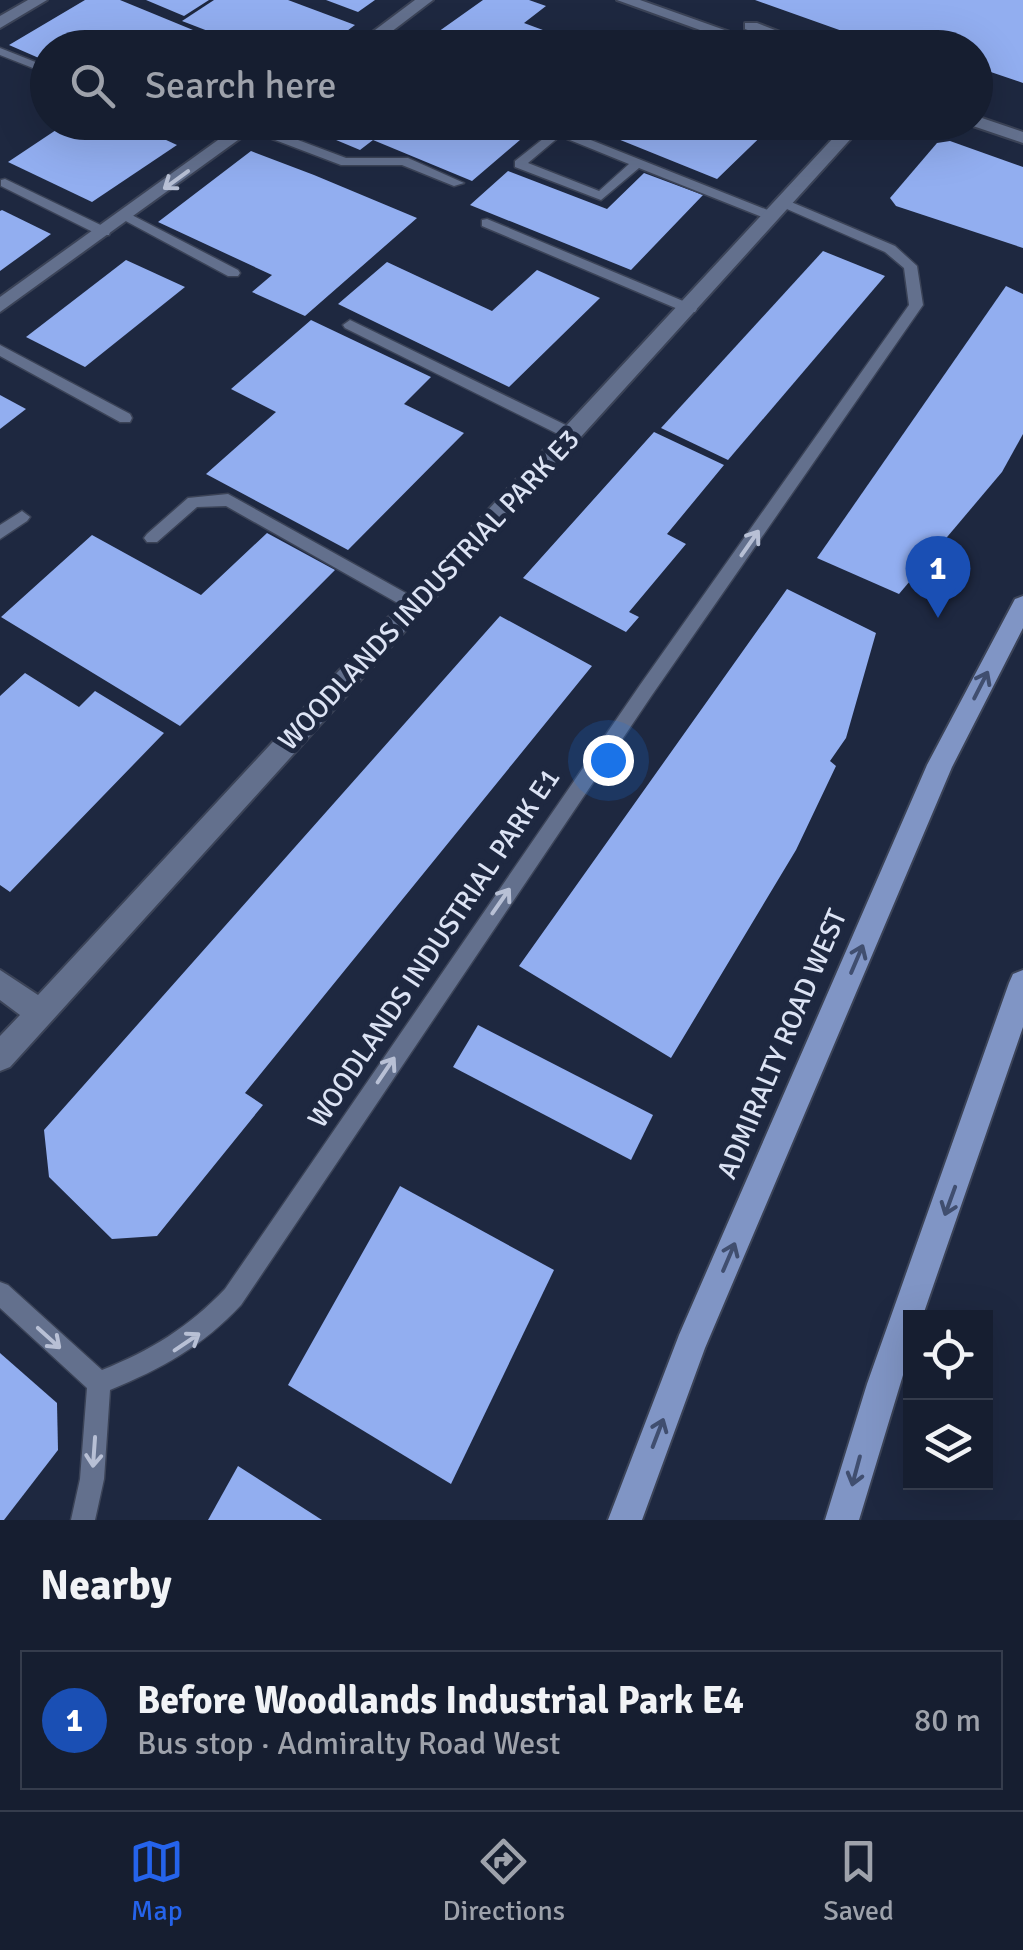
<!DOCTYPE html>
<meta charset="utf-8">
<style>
body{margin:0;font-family:Signika,sans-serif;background:#1f2738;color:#f1f3f6}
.controls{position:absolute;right:30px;bottom:30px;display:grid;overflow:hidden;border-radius:0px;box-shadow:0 10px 40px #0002}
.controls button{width:90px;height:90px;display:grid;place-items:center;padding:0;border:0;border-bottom:2px solid #353c4c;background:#161e30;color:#f1f3f6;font:50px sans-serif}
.you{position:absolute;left:608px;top:760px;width:35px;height:35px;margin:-25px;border:8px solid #fff;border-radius:50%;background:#1a73e8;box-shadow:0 0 0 15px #1a73e833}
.badge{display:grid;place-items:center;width:65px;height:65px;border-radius:50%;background:#2563eb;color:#fff;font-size:32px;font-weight:700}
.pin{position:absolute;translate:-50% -82px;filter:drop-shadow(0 2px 5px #0008)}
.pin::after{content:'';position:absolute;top:52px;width:35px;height:30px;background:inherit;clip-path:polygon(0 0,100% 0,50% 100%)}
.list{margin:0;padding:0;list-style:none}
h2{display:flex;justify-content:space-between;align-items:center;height:130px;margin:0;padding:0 40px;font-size:42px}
h2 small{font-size:32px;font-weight:400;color:#9ea2ab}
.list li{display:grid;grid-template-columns:65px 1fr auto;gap:30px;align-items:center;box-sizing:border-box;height:140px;margin:0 20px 20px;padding:0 20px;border:2px solid #353c4c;border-radius:0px}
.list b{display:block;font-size:38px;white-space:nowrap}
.list p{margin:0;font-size:32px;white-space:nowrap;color:#9ea2ab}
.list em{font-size:32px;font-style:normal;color:#9ea2ab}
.icon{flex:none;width:55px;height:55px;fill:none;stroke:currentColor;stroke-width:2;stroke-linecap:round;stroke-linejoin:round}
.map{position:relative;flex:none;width:1023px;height:1520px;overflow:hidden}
.search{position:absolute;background:#161e30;box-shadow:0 10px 40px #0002;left:30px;right:30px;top:30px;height:110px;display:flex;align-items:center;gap:25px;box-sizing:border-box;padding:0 35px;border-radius:55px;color:#9ea2ab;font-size:38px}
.sheet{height:290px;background:#161e30}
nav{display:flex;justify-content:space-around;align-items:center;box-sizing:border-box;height:140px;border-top:2px solid #353c4c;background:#161e30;font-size:28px;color:#9ea2ab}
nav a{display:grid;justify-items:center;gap:5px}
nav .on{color:#2563eb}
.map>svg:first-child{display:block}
.building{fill:#92aef0}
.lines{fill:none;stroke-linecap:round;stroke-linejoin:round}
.service-casing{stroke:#3b4357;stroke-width:3}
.minor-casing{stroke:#3b4357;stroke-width:4}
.primary-casing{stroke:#3b4357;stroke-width:4}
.service{fill:#63708d;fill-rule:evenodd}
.minor{fill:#63708d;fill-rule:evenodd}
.primary{fill:#8095c5;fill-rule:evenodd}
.oneway{stroke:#b8c0d5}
.oneway2{stroke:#404e6f}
.labels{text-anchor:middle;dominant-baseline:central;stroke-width:10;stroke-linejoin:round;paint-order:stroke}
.street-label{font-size:28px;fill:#dce3f4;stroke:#1e2840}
</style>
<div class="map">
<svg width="1023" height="1520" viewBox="0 0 1023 1520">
<rect width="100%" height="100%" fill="#1e2840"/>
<g class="building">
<path d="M85,0h35l73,30 -27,18h-118v14l-39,-17z"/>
<path d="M146,0h63l-25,16z"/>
<path d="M214,0h74l67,25 -31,23h-72l-70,-27z"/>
<path d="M326,0h49l-17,12z"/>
<path d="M483,0h46l17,6 -22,17 27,10 -19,15 -111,-4z"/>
<path d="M755,0h268v83l-47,-16v-19h-86z"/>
<path d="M200,34l31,14h-52z"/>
<path d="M68,122h59l50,23 -85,57 -84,-40z"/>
<path d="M311,122h230l-69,59 -99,-41 -13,10 -55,-23z"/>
<path d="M607,122h169l-59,57 -114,-46 9,-8z"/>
<path d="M950,141l73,26v81l-127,-42 -6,-8 47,-55z"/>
<path d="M251,151l63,24 103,43 -112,98 -53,-24 20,-17 -114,-53z"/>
<path d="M508,171l99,38 37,-36 59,22 -72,75 -161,-65z"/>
<path d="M2,210l49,24 -51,37v-60z"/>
<path d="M823,251l62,25 -157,184 -67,-32z"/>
<path d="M126,260l59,27 -100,80 -59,-30z"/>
<path d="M387,262l105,49 45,-41 63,28 -91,89 -171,-83z"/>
<path d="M1006,286l17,8v140l-21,38 -103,122 -82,-36z"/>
<path d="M311,320l120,57 -27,27 60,29 -116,117 -142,-76 70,-62 -45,-23z"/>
<path d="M0,395l26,14 -26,20z"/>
<path d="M654,432l70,33 -57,69 19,10 -57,68 10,5 -13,15 -103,-54z"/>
<path d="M267,533l68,37 -155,156 -179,-109 91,-82 109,60z"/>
<path d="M787,589l89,44 -30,105 -16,23 6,5 -40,84 -125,208 -152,-92z"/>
<path d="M500,616l92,50 -347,427 18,12 -106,131 -45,3 -63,-62 -5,-47z"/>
<path d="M25,673l54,34 16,-16 69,42 -154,159 -10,-7v-189z"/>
<path d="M478,1025l175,90 -22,45 -178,-93z"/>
<path d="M400,1186l154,84 -103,214 -163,-99z"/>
<path d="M0,1353l57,50 1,47 -54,70h-4z"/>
<path d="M238,1466l84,54h-114z"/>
</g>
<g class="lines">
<defs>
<g id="service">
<path d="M372,35l30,11 1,2h-16l-19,-8v-4z"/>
<path d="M0,48l48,19v7l-48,-19z"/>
<path d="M250,122l96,36h62l56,25 -10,3 -52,-21h-61l-95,-36v-6z"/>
<path d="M558,127l217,86 2,3 -6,4 -4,-1 -128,-51 -38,32 -86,-33v-6zM560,136l69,28 -30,27 -71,-28z"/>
<path d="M5,179l104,50 1,3 -1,3h-10l-98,-49v-6z"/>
<path d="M784,199l111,47 22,20 6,39 -271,390 -411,610c-38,41 -80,64 -131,85l-6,89 -9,41h-24l9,-41 7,-91 -87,-80v-26l8,3 94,85c48,-19 87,-43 123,-81l415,-604 269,-380 -5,-37 -19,-16 -105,-46 -2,-3z"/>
<path d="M126,212l112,58 2,3 -2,3h-10l-106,-57v-6z"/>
<path d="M487,219l208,87 2,3 -2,3h-10l-203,-86v-6z"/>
<path d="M350,320l228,111 2,4 -7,5 -5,-1 -223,-111 -2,-3z"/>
<path d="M0,345l130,69 2,4 -2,4h-10l-120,-66z"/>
<path d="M228,494l194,108 2,4 -2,4h-12l-184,-104 -29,1 -40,35h-10l-3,-4 3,-4 41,-36z"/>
<path d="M22,511l8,6 -3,4 -27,18v-14z"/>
</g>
<g id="minor">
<path d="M28,0h19l-47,28v-12z"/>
<path d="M415,0h18l-63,48h-19z"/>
<path d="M617,0h23l135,48h-25z"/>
<path d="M745,23h12l64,25h-25l-51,-19z"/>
<path d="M976,116l47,16v11l-53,-18 6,-3z"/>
<path d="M243,122h20l-263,190v-15z"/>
<path d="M848,122h18l-856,945 -10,4v-35l20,-21 -20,-15v-30l38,25z"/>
</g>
<g id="primary">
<path d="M1023,596v32l-71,139 -247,581 -63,172h-34l71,-185 248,-570 88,-166z"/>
<path d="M1023,970v57l-101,291h-12v34l-51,168h-34l42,-136 142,-401 4,-9z"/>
</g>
</defs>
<use href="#service" class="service-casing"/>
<use href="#minor" class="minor-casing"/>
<use href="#primary" class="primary-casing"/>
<use href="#service" class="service"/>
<use href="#minor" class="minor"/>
<use href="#primary" class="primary"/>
</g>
<defs><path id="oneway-shaft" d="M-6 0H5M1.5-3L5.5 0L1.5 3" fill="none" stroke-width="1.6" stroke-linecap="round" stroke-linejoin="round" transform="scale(2.5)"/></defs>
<g class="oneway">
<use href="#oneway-shaft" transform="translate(176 180) rotate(144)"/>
<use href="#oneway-shaft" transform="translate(750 543) rotate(-55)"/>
<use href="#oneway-shaft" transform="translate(501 901) rotate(-55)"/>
<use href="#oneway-shaft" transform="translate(386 1070) rotate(-56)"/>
<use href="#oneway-shaft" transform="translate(49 1338) rotate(42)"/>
<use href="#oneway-shaft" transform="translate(187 1342) rotate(-34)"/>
<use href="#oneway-shaft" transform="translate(94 1452) rotate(94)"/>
</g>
<g class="oneway2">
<use href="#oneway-shaft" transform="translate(981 685) rotate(-63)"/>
<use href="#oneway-shaft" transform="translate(857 959) rotate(-67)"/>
<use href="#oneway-shaft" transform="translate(950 1201) rotate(110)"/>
<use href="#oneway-shaft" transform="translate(729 1257) rotate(-67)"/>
<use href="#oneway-shaft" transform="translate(658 1433) rotate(-69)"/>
<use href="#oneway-shaft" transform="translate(856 1471) rotate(105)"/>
</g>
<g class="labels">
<g class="street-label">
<text transform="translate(429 590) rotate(-47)">WOODLANDS INDUSTRIAL PARK E3</text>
<text transform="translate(434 948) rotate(-56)">WOODLANDS INDUSTRIAL PARK E1</text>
<text transform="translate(782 1044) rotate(-67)">ADMIRALTY ROAD WEST</text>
</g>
</g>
</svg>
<div class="controls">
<button><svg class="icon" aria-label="locate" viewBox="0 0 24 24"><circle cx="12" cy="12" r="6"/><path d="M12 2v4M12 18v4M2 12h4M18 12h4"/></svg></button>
<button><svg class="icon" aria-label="layers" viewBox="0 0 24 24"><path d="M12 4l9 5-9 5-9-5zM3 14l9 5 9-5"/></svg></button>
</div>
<div class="you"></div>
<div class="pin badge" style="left:938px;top:618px;background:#1a4fb4">1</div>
<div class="search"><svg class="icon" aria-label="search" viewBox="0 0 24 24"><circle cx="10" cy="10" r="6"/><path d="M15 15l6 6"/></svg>Search here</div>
</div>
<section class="sheet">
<h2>Nearby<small></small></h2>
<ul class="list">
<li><span class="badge" style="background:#1a4fb4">1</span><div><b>Before Woodlands Industrial Park E4</b><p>Bus stop · Admiralty Road West</p></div><em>80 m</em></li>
</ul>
</section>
<nav>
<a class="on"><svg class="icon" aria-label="map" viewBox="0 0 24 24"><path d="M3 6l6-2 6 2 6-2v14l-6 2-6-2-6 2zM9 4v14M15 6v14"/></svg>Map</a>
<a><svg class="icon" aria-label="directions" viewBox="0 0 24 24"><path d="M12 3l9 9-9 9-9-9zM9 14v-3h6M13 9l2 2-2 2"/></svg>Directions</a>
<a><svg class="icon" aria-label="saved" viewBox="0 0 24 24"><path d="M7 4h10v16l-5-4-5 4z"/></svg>Saved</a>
</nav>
